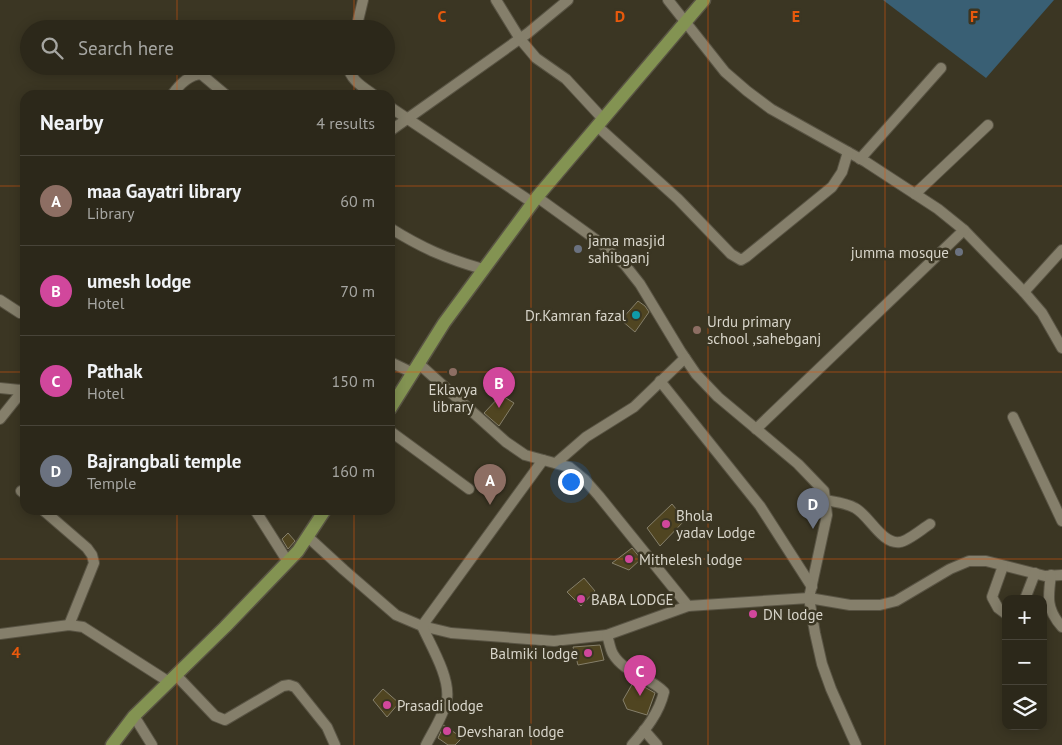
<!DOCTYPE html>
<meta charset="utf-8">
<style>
body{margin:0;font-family:"PT Sans",sans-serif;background:#343023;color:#f1f3f6}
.controls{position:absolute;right:15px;bottom:15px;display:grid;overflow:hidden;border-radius:10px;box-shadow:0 2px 12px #0003}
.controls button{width:45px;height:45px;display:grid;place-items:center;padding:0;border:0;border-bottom:1px solid #484439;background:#2c281a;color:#f1f3f6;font:25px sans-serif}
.you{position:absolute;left:570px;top:481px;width:18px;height:18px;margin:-12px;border:4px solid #fff;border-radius:50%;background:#1a73e8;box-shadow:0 0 0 8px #1a73e833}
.badge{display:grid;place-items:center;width:32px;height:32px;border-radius:50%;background:#80d051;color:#fff;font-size:16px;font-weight:700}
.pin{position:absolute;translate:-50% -41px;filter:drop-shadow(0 1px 2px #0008)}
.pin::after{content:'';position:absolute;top:26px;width:18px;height:15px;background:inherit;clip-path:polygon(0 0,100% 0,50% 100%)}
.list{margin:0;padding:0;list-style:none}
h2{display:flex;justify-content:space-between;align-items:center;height:65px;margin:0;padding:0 20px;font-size:21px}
h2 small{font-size:16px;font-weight:400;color:#a6a6a2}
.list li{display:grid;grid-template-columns:32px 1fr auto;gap:15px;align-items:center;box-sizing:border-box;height:90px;padding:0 20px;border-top:1px solid #484439}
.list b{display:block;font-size:19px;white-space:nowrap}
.list p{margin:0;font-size:16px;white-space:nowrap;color:#a6a6a2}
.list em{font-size:16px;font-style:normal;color:#a6a6a2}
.icon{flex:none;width:28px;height:28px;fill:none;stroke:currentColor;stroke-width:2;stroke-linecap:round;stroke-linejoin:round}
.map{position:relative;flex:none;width:1062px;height:745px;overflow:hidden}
.search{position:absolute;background:#2c281a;box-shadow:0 2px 12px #0003;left:20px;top:20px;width:375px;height:55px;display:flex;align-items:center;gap:12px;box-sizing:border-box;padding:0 18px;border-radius:28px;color:#a6a6a2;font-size:19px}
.panel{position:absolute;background:#2c281a;box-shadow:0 2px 12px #0003;left:20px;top:90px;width:375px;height:425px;border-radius:15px}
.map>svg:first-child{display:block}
.water{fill:#395f74}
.building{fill:#504521;stroke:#857f6a}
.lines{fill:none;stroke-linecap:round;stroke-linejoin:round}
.minor-casing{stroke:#595444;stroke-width:12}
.major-casing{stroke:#595444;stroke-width:15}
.minor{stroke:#857f6b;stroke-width:10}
.major{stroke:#839352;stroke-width:12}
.grid{fill:none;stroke:#e8590c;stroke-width:1;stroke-opacity:0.55}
.worship-dot{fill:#6b7280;stroke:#3b3623;stroke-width:2}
.culture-dot{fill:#0f9aa8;stroke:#3b3623;stroke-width:2}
.education-dot{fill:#8d6e63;stroke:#3b3623;stroke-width:2}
.hotel-dot{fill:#d1479c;stroke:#3b3623;stroke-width:2}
.labels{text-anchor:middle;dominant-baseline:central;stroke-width:5;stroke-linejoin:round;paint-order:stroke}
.poi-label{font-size:15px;fill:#d8d5ca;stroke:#3b3623;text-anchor:start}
.grid-label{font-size:16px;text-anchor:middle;font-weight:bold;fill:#e8590c;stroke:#3b3623;stroke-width:5;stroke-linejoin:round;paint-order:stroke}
</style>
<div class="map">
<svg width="1062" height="745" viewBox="0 0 1062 745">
<rect width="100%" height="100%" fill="#3b3623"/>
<path class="water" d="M883,0h171l-68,78z"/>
<g class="building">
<path d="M638,301l7,5 4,6 -14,20 -14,-12z"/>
<path d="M501,395l13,8 -15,23 -15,-13z"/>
<path d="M672,504l13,16 -25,26 -13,-18z"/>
<path d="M288,533l7,8 -7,8 -6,-10z"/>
<path d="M632,548l9,11 -12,11 -17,-7z"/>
<path d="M584,578l11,13 -14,15 -14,-14z"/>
<path d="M600,645l4,15 -26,5 -5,-18z"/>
<path d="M634,681l21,12 -8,22 -20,-6 -4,-9z"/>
<path d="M383,689l16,14 -12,14 -14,-17z"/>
<path d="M444,725l18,13 -7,7h-7l-10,-7z"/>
</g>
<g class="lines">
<defs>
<g id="minor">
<path d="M496,0l24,39 16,19 30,21 37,40"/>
<path d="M668,0l57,72 22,19 24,18 95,53 72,47 26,21 60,62 18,21 20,35"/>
<path d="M356,29l7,-29"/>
<path d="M348,66c2,14 15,21 26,29"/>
<path d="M172,95c7,-10 17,-20 29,-21l25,21"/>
<path d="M390,107l143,96"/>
<path d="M597,126l81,73 53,55 10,6 5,-3 86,-70 10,-15 6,-20"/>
<path d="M390,131l138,-98 40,-33"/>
<path d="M860,159l81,-91"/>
<path d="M915,194l73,-69"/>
<path d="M537,197l65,47 23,21 15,19 41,68 15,22 22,23 80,67 26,27 3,24 -18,83 6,35 7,31 9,25 25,56"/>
<path d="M390,228c32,20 57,31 93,41"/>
<path d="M1024,292l38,-42"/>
<path d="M0,300l20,13 5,-2"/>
<path d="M390,362l23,11"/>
<path d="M418,363l88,79 19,13 44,12 16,13 14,16 89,110"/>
<path d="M660,381l100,125 52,81"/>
<path d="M0,388l20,2 5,-1"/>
<path d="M1013,417l49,104"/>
<path d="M0,419l24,-30"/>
<path d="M756,429l208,-199"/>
<path d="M390,431l79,58"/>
<path d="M556,463l30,-26 48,-30 51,-49"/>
<path d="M21,491l4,3"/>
<path d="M825,500c10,2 21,3 30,8 14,7 27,37 45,34 8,-1 22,-13 30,-18"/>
<path d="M43,510l44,38 5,7 2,8 -25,62"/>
<path d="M255,510l33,52"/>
<path d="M308,537l36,33 52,45 26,11 29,7 103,8 53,-6 81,-29 121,-8 41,7h30l16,-4 54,-32 19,-8h17l59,15 17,-1"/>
<path d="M1003,566l-11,31 6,11 8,6"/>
<path d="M1051,575c-3,22 -5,34 11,52"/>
<path d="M1025,599l10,-26"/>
<path d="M0,634l69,-9 14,2 86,55"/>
<path d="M607,635c2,6 3,14 6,19 11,19 37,23 51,38 -5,21 -18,37 -32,53"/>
<path d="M176,675l39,41 10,4 58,-34 6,-1 6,2 32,40 8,18"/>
<path d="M134,716l18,29"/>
<path d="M644,730l13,15"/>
<path d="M426,745c7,-14 18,-30 21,-46 3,-22 -16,-53 -25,-73l121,-166"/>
</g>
<g id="major">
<path d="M390,409l54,-86 93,-126 167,-197"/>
<path d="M112,745l22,-29 91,-89 73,-76 27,-41"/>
</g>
</defs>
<use href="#minor" class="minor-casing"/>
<use href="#major" class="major-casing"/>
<use href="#minor" class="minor"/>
<use href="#major" class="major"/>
</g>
<path class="grid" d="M177,0v29M354,0v29M531,0v745M708,0v745M885,0v745M177,66v29M354,66v29M0,186h25M390,186h672M0,372h25M390,372h672M177,510v235M354,510v235M0,559h1062"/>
<g class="worship-dot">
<circle cx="578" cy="249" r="5"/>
<circle cx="959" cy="252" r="5"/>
</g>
<circle class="culture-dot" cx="636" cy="315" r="5"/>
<g class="education-dot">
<circle cx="697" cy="330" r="5"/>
<circle cx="453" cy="372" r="5"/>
</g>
<g class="hotel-dot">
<circle cx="666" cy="524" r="5"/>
<circle cx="629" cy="559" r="5"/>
<circle cx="581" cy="599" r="5"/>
<circle cx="753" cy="614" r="5"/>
<circle cx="588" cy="653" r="5"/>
<circle cx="387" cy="705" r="5"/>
<circle cx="447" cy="731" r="5"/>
</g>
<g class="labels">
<g class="poi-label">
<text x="588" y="240">jama masjid<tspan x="588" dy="17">sahibganj</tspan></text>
<text x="949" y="252" text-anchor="end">jumma mosque</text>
<text x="626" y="315" text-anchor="end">Dr.Kamran fazal</text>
<text x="707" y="321">Urdu primary<tspan x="707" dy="17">school ,sahebganj</tspan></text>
<text x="453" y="389" text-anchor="middle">Eklavya<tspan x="453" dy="17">library</tspan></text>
<text x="676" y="515">Bhola<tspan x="676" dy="17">yadav Lodge</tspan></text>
<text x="639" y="559">Mithelesh lodge</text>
<text x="591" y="599">BABA LODGE</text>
<text x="763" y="614">DN lodge</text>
<text x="578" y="653" text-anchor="end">Balmiki lodge</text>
<text x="397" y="705">Prasadi lodge</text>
<text x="457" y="731">Devsharan lodge</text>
</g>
</g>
<g class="grid-label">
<text x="442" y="22">C</text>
<text x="620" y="22">D</text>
<text x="796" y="22">E</text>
<text x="974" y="22">F</text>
<text x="16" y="658">4</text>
</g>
</svg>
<div class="controls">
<button>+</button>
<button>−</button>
<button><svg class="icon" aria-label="layers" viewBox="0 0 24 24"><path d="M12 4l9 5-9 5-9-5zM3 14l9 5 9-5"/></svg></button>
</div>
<div class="you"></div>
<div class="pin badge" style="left:490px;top:505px;background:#8d6e63">A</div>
<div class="pin badge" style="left:499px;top:408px;background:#d1479c">B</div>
<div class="pin badge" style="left:640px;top:696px;background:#d1479c">C</div>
<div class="pin badge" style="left:813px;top:529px;background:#6b7280">D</div>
<div class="search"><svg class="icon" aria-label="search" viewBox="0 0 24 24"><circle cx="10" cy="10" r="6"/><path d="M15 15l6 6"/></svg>Search here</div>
<section class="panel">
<h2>Nearby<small>4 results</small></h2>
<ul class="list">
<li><span class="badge" style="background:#8d6e63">A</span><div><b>maa Gayatri library</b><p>Library</p></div><em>60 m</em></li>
<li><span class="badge" style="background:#d1479c">B</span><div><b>umesh lodge</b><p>Hotel</p></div><em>70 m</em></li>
<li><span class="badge" style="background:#d1479c">C</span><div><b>Pathak</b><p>Hotel</p></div><em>150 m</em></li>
<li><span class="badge" style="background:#6b7280">D</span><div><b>Bajrangbali temple</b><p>Temple</p></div><em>160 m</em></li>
</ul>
</section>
</div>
